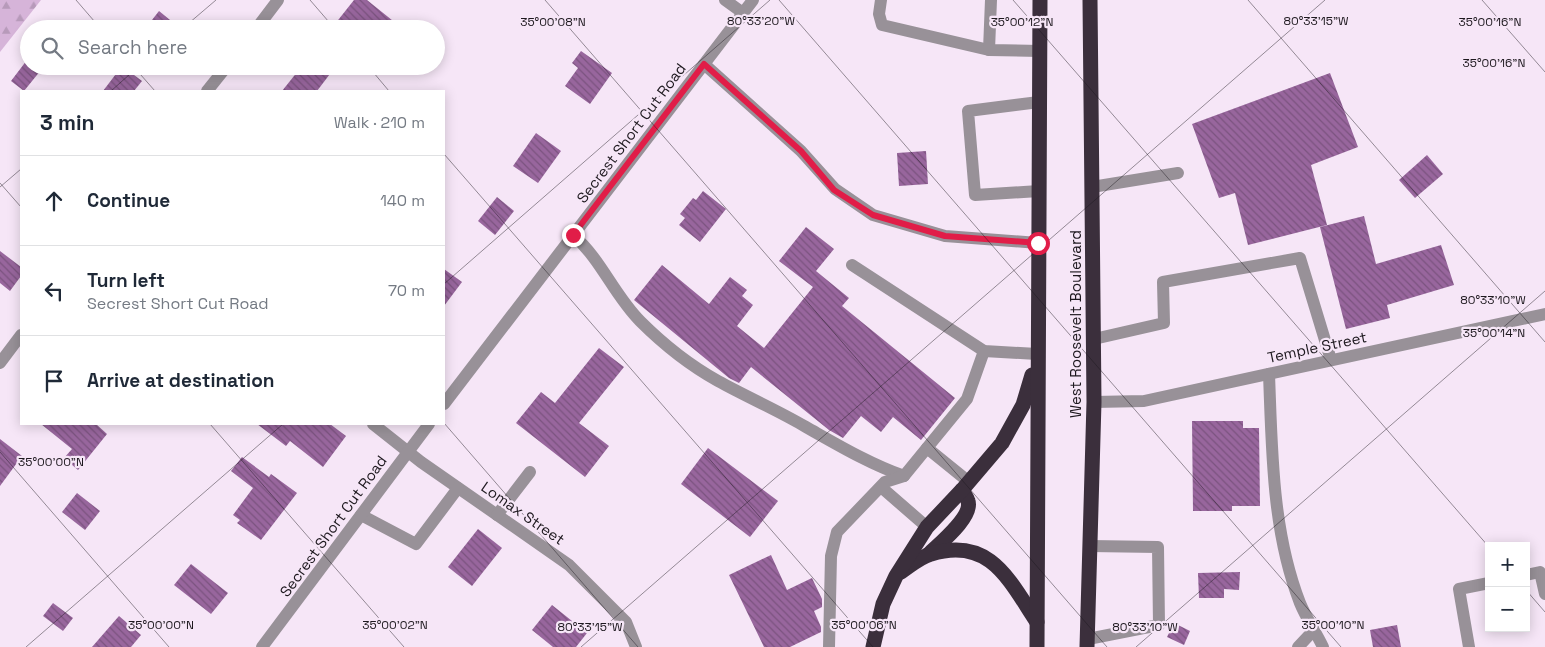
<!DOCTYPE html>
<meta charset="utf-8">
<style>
body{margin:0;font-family:"Space Grotesk",sans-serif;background:#f2f2f3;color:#1f2937}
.controls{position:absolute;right:15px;bottom:15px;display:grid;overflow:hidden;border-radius:0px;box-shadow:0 2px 12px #0003}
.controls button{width:45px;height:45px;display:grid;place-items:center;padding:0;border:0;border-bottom:1px solid #e0e1e3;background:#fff;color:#1f2937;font:25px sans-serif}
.stop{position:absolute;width:15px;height:15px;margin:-11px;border:4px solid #e11d48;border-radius:50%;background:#fff}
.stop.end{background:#e11d48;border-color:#fff;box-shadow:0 1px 5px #0008}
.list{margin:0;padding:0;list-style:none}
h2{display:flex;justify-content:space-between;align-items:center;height:65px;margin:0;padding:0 20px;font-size:21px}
h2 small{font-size:16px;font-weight:400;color:#747a83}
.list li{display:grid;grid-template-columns:32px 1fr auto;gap:15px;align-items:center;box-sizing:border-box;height:90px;padding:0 20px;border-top:1px solid #e0e1e3}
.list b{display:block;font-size:19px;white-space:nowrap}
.list p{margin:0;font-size:16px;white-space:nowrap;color:#747a83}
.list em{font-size:16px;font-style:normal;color:#747a83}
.icon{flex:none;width:28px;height:28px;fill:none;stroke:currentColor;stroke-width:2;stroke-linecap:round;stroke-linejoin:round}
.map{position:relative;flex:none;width:1545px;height:647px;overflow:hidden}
.search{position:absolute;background:#fff;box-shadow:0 2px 12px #0003;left:20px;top:20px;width:425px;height:55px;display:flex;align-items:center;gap:12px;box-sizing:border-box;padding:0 18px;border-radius:28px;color:#747a83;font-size:19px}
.panel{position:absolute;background:#fff;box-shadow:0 2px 12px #0003;left:20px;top:90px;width:425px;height:335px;border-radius:0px}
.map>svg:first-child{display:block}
.forest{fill:url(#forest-firs)}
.building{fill:url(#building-back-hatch)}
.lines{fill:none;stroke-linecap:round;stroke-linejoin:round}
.minor{stroke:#989198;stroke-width:12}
.highway{stroke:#3b2f3c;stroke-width:15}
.route{stroke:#e11d48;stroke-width:6}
.ticks{fill:none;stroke:#1d181e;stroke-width:1;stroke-opacity:0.45}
.labels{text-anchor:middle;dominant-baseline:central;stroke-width:4.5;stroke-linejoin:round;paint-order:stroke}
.street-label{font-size:15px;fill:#1d181e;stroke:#f6e6f7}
.ticks-label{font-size:12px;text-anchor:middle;fill:#1d181e;stroke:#f6e6f7;stroke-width:4.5;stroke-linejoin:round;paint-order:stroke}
</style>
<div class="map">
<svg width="1545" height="647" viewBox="0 0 1545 647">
<defs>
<pattern id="forest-firs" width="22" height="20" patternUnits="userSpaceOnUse" patternTransform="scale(1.25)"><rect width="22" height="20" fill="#d6b4d9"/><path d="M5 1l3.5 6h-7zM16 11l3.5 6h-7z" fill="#b79aba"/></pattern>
<pattern id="building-back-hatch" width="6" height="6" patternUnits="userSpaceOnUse" patternTransform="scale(1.25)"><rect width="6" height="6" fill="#98669d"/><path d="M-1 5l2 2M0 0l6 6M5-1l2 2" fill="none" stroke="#7b537f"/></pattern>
</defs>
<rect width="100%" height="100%" fill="#f6e6f7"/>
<path class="forest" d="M0,0h41l-41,52z"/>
<g class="building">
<path d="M354,0h13l36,29h-72z"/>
<path d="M159,11l22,18h-36z"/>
<path d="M581,51l31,22 -22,31 -25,-18 13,-18 -6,-5z"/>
<path d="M27,60l2,6h6l6,4 -17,21 -13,-10z"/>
<path d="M122,66l20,15 -8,10h-31z"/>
<path d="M302,66h34l-19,25h-35z"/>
<path d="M1330,73l28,74 -47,18 16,60 -79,20 -13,-52 -16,5 -27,-74z"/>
<path d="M536,133l25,18 -23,32 -25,-17z"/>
<path d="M926,151l2,33 -29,2 -2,-33z"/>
<path d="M1427,155l16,19 -28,24 -16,-18z"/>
<path d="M703,191l23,18 -26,33 -21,-17 6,-7 -5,-4 13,-16 3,2z"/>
<path d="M497,197l17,14 -19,24 -17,-14z"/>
<path d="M1364,216l12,48 65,-19 13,40 -67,20 3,13 -44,11 -26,-102z"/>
<path d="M806,227l28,22 -18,22 33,27 -7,8 113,92 -34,42 -28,-23 -12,15 -20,-16 -18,22 -14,-8 -78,-63 -12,16 -10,-5 -95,-78 28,-35 47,39 21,-27 17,13 -5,6 11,9 -16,21 27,22 49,-61 -34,-26z"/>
<path d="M0,251l21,16v9l-11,15 -10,-8z"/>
<path d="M444,269l18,13 -18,24z"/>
<path d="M599,348l25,19 -45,56 30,23 -24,31 -69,-54 25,-31 14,11z"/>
<path d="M1192,421h51v7h16l1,78h-28v5h-39z"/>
<path d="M41,424h55l11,10 -29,36 -14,-12 8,-9z"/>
<path d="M257,424h73l16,12 -23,31 -33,-26 -4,5z"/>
<path d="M0,439l22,17 -22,30z"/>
<path d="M708,448l70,53 -28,36 -69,-53z"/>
<path d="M242,457l27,20 2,-3 26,19 -36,47 -24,-17 3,-3 -7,-5 20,-27 -22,-17z"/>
<path d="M77,493l23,18 -15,19 -23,-18z"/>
<path d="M478,529l24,19 -30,38 -24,-19z"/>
<path d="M771,555l16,35 25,-12 10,21v8l-8,4 7,16v5l-31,15h-26l-35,-72z"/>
<path d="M191,564l37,29 -17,21 -37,-29z"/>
<path d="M1240,572l-1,18 -15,-1v9h-25l-1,-25z"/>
<path d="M53,603l20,15 -10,13 -20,-15z"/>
<path d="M552,605l35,28 -11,14h-23l-21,-17z"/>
<path d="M119,616l22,19 -10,12h-39z"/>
<path d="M1174,623l16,8 -6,14 -17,-8z"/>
<path d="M1397,625l4,22h-28l-3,-17z"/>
</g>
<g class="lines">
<g class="minor">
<path d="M725,0l18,13"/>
<path d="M881,0l-2,14 3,11 107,25"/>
<path d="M991,0l-2,50 51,1"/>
<path d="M256,29l22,-29"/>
<path d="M704,64l97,87 34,38 38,26 72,21 93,7"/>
<path d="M207,91l20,-25"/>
<path d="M1092,187l86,-14"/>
<path d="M1039,191l-64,4 -7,-84 71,-9"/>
<path d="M573,235c28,24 41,60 67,86 22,22 51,45 78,60 29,16 59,29 88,46 32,18 62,36 98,49"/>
<path d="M852,265l132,86 53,3"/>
<path d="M1094,339l70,-16 -1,-41 137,-24 31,102"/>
<path d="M0,363l21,-28"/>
<path d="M1269,374c3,77 3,157 31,229 6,15 16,29 23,44"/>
<path d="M1094,402l50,-1 401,-87"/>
<path d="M444,404l309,-404"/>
<path d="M373,424l48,38 148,103 57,57 10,25"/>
<path d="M927,448l42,34"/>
<path d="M881,487l46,40"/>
<path d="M361,515l55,29 42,-56"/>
<path d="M497,515l33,-43"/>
<path d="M1526,575l14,-3 5,22"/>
<path d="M1088,639l71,-14 -1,-78 -68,-1"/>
<path d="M262,647l167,-223"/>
<path d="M829,647l2,-91 6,-24 48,-50 19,-6 63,-77 17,-48"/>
<path d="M1298,647l16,-17"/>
<path d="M1469,647l-10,-58 30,-6"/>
</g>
<g class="highway">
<path d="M929,554c11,-11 44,-37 39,-53 -1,-4 -4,-7 -6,-11"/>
<path d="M901,572c9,-6 19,-15 30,-18 59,-18 78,26 106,68"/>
<path d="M873,647l10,-43 13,-28 31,-49 35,-37 40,-47 21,-38 9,-30"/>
<path d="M1037,647l3,-647"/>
<path d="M1087,647l7,-245 -4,-402"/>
</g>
</g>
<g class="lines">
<path class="route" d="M573,235l131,-171 97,87 33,39 39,25 72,21 93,7"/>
</g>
<path class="ticks" d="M76,0l25,29M310,0l25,29M545,0l562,647M779,0l562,647M1013,0l476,547M1248,0l297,342M1482,0l63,72M182,29l34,-29M133,66l22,25M368,66l21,25M111,91l28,-25M444,154l429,493M0,183l21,24M0,187l21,-18M444,284l326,-284M444,423l194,224M210,424l194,223M0,452l169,195M1526,590l19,22M26,647l257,-223M581,647l744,-647M1136,647l409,-356"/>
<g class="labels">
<g class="street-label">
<text transform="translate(631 133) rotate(-53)">Secrest Short Cut Road</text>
<text transform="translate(1075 324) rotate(-90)">West Roosevelt Boulevard</text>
<text transform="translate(1317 347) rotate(-12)">Temple Street</text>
<text transform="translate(523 513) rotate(35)">Lomax Street</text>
<text transform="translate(333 526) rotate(-54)">Secrest Short Cut Road</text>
</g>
</g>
<g class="ticks-label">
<text x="761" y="25">80°33'20"W</text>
<text x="1316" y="25">80°33'15"W</text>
<text x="553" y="26">35°00'08"N</text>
<text x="1022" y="26">35°00'12"N</text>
<text x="1490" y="26">35°00'16"N</text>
<text x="1494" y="67">35°00'16"N</text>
<text x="1493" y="304">80°33'10"W</text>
<text x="1494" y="337">35°00'14"N</text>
<text x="51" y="466">35°00'00"N</text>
<text x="161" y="629">35°00'00"N</text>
<text x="395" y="629">35°00'02"N</text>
<text x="864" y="629">35°00'06"N</text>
<text x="1333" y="629">35°00'10"N</text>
<text x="590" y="631">80°33'15"W</text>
<text x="1145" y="631">80°33'10"W</text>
</g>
</svg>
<div class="controls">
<button>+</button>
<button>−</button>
</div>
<div class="stop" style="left:1038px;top:243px"></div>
<div class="stop end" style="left:573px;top:235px"></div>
<div class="search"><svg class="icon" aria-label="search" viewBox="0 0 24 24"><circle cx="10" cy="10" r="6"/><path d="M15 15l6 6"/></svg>Search here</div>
<section class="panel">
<h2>3 min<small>Walk · 210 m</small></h2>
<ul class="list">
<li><svg class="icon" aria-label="ahead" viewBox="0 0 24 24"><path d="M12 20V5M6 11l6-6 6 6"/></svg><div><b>Continue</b></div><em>140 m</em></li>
<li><svg class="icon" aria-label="left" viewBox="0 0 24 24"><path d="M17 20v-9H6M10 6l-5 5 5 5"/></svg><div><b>Turn left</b><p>Secrest Short Cut Road</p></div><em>70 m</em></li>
<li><svg class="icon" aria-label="arrive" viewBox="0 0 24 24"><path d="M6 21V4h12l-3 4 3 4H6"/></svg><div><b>Arrive at destination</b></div></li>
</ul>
</section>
</div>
